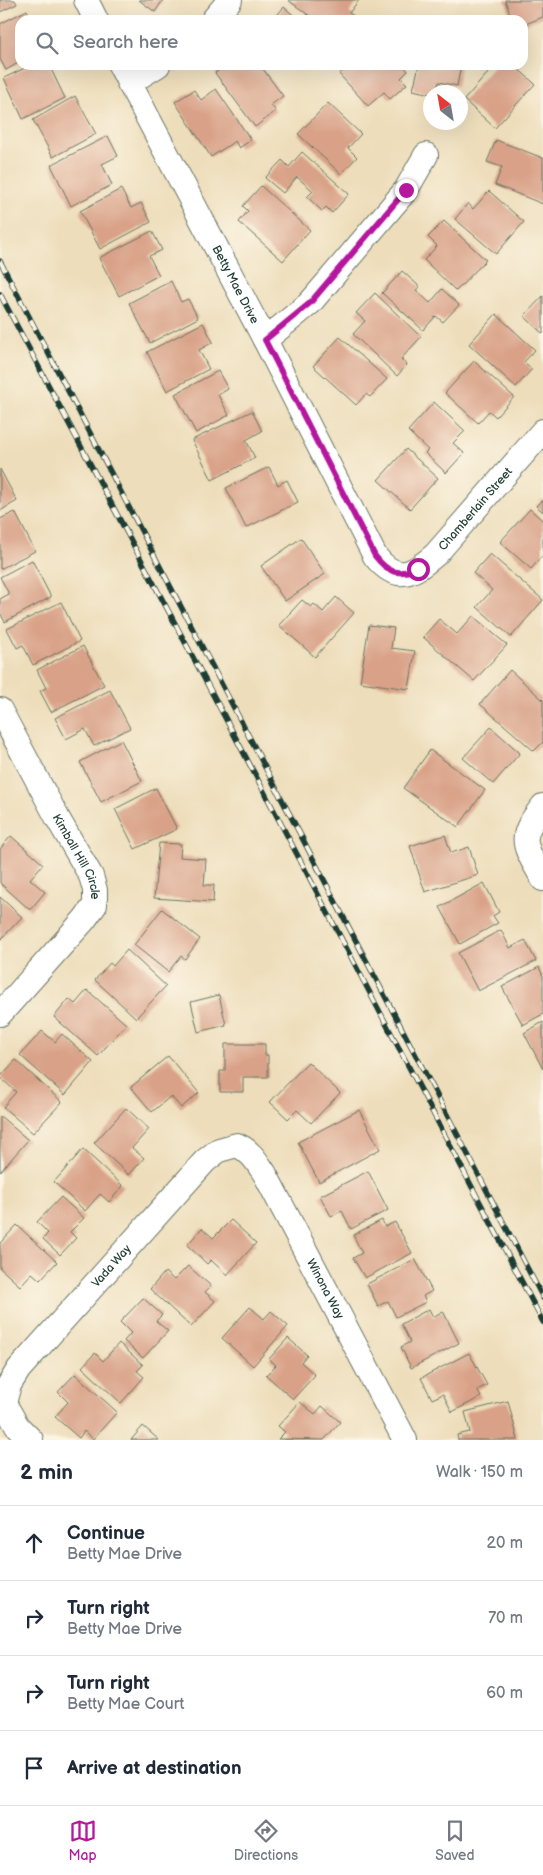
<!DOCTYPE html>
<meta charset="utf-8">
<style>
body{margin:0;font-family:"Balsamiq Sans",sans-serif;background:#f6f6f7;color:#1f2937}
.compass{position:absolute;left:423px;top:85px;width:45px;height:45px;border-radius:50%;background:#fff;box-shadow:0 5px 20px #0002;rotate:329deg}
.stop{position:absolute;width:15px;height:15px;margin:-11px;border:4px solid #b5179e;border-radius:50%;background:#fff}
.stop.end{background:#b5179e;border-color:#fff;box-shadow:0 1px 5px #0008}
.list{margin:0;padding:0;list-style:none}
h2{display:flex;justify-content:space-between;align-items:center;height:65px;margin:0;padding:0 20px;font-size:21px}
h2 small{font-size:16px;font-weight:400;color:#747a83}
.list li{display:grid;grid-template-columns:32px 1fr auto;gap:15px;align-items:center;box-sizing:border-box;height:75px;padding:0 20px;border-top:1px solid #e0e1e3}
.list b{display:block;font-size:19px;white-space:nowrap}
.list p{margin:0;font-size:16px;white-space:nowrap;color:#747a83}
.list em{font-size:16px;font-style:normal;color:#747a83}
.icon{flex:none;width:28px;height:28px;fill:none;stroke:currentColor;stroke-width:2;stroke-linecap:round;stroke-linejoin:round}
.map{position:relative;flex:none;width:543px;height:1440px;overflow:hidden}
.search{position:absolute;background:#fff;box-shadow:0 5px 20px #0002;left:15px;right:15px;top:15px;height:55px;display:flex;align-items:center;gap:12px;box-sizing:border-box;padding:0 18px;border-radius:15px;color:#747a83;font-size:19px}
.sheet{height:365px;background:#fff}
nav{display:flex;justify-content:space-around;align-items:center;box-sizing:border-box;height:70px;border-top:1px solid #e0e1e3;background:#fff;font-size:14px;color:#747a83}
nav a{display:grid;justify-items:center;gap:2px}
nav .on{color:#b5179e}
.map>svg:first-child{display:block}
.building{fill:#d9a288}
.lines{fill:none;stroke-linecap:round;stroke-linejoin:round}
.minor-casing{stroke:#677563;stroke-width:26}
.minor{stroke:#fff;stroke-width:24}
.rail-casing{stroke:#1f3d34;stroke-width:5.5}
.rail{stroke:#fcf5e5;stroke-width:4;stroke-dasharray:11;stroke-linecap:butt}
.route{stroke:#b5179e;stroke-width:6}
.labels{text-anchor:middle;dominant-baseline:central;stroke-width:4;stroke-linejoin:round;paint-order:stroke}
.street-label{font-size:12px;fill:#1f3d34;stroke:#fcf5e5}
</style>
<div class="map">
<svg width="543" height="1440" viewBox="0 0 543 1440">
<rect width="100%" height="100%" fill="#fcf5e5"/>
<filter id="ink" filterUnits="userSpaceOnUse"><feTurbulence type="fractalNoise" baseFrequency=".02" numOctaves="2"/><feDisplacementMap in="SourceGraphic" scale="10" xChannelSelector="R" yChannelSelector="G"/><feConvolveMatrix kernelMatrix="1 2 1 2 8 2 1 2 1" color-interpolation-filters="sRGB"/></filter>
<filter id="wash" filterUnits="userSpaceOnUse"><feTurbulence type="fractalNoise" baseFrequency=".0096" numOctaves="4" result="noise"/><feDisplacementMap in="SourceGraphic" scale="20" xChannelSelector="R" yChannelSelector="G"/><feGaussianBlur stdDeviation="1.12" result="paint"/><feColorMatrix in="noise" values="0 0 0 0 0 0 0 0 0 0 0 0 0 0 0 0 0 1.4 0 .05"/><feComposite in="paint" operator="in"/></filter>
<g filter="url(#wash)">
<rect width="100%" height="100%" fill="#edddba"/>
<g id="blocks">
<g class="building">
<path d="M0,0h15l2,4 -17,8z"/>
<path d="M139,0h24l-8,12z"/>
<path d="M288,0h71l-10,13 5,3 -2,4h-37z"/>
<path d="M505,0h38v17l-20,8v-5h-11z"/>
<path d="M284,7l15,13h-26z"/>
<path d="M27,10l5,10h-12v42l-14,8 -6,-11v-35z"/>
<path d="M31,65h18l16,33 -42,21 -19,-41z"/>
<path d="M226,65h34l23,31 -12,9 5,6 -21,16 -40,-54z"/>
<path d="M349,65h54l5,6 -7,7 6,6 -17,15 -6,-7 -16,14 -29,-32z"/>
<path d="M419,65h42l-4,21 -18,-4 -3,10h-6v2l-17,-4z"/>
<path d="M495,65h19l21,19 -40,44 -31,-28z"/>
<path d="M216,89l35,51 -12,8 -4,-7 -24,16 -36,-55 19,-12 7,10z"/>
<path d="M75,96l21,38 -43,23 -20,-37z"/>
<path d="M328,103l33,31 -13,14 9,9 -16,17 -43,-40z"/>
<path d="M108,136l10,20 -16,8 10,21 -41,21 -20,-41z"/>
<path d="M496,140l47,18v46l-48,-19 7,-18 -15,-5z"/>
<path d="M302,152l47,42 -17,19 -6,-6 -4,4 -15,-14 6,-6 -16,-14 -14,16 -18,-15 17,-18 7,7z"/>
<path d="M261,186l49,44 -27,31 -44,-39 9,-11 -5,-5z"/>
<path d="M121,189l10,19 10,-5 10,19 -51,27 -20,-38z"/>
<path d="M489,191l35,31 -28,32 -41,-35 13,-16 5,6z"/>
<path d="M444,221l42,39 -30,31 -32,-31 13,-14 -9,-9z"/>
<path d="M152,231l10,19 -13,6 10,19 -40,21 -20,-38z"/>
<path d="M402,271l18,16 -4,3 14,13 12,-14 17,16 -16,17 -7,-6 -13,14 -41,-37z"/>
<path d="M171,281l10,21 7,-3 10,19 -48,25 -21,-40z"/>
<path d="M375,293l46,44 -20,22 6,6 -10,11 -44,-42 12,-13 -9,-8z"/>
<path d="M543,296v38l-19,-18z"/>
<path d="M496,314l39,36 -11,12 8,7 -16,18 -47,-43z"/>
<path d="M203,323l10,19 -14,8 10,19 -42,22 -20,-39z"/>
<path d="M340,337l47,42 -17,18 -4,-3 -10,11 -43,-39z"/>
<path d="M474,361l40,36 -18,20 -7,-6 -11,12 -33,-30z"/>
<path d="M218,371l10,18 -10,6 11,20 -33,18 -21,-39z"/>
<path d="M434,402l31,29 -12,12 11,10 -18,20 -21,-20 3,-3 -20,-19z"/>
<path d="M252,411l10,20 -16,9 9,18 -43,22 -20,-40z"/>
<path d="M406,449l32,29 -28,31 -32,-29z"/>
<path d="M269,467l9,18 9,-5 11,22 -52,26 -20,-40z"/>
<path d="M0,469l17,32 -17,10z"/>
<path d="M543,499v13l-7,-6z"/>
<path d="M530,509l13,12v34l-12,14 -31,-27z"/>
<path d="M15,512l20,39 -35,18v-50z"/>
<path d="M301,538l24,36 -40,27 -24,-35z"/>
<path d="M490,554l53,46 -32,37 -34,-30 15,-17 -19,-17z"/>
<path d="M32,560l19,37 -46,25 -5,-9v-14l9,-5 -9,-17z"/>
<path d="M336,597l18,16 -39,44 -36,-32 23,-25 9,7 3,-3 9,8z"/>
<path d="M61,602l19,39 -47,24 -10,-20 -6,3 -10,-19z"/>
<path d="M473,616l34,29 -33,36 -51,-44 16,-18 18,15z"/>
<path d="M369,625l25,3 -3,20 24,3 -6,38 -49,-7z"/>
<path d="M83,646l21,39 -53,27 -11,-21 6,-3 -9,-18z"/>
<path d="M510,670l33,30v42l-9,9 -54,-47z"/>
<path d="M110,690l20,38 -36,18 -9,-17 -19,10 -11,-21z"/>
<path d="M491,727l29,26 -27,31 -30,-26z"/>
<path d="M121,740l21,41 -41,21 -21,-40z"/>
<path d="M430,750l55,40 -27,37 -55,-39z"/>
<path d="M156,788l21,41 -42,20 -20,-40z"/>
<path d="M445,835l6,18 18,-6 9,28 -53,17 -15,-46z"/>
<path d="M11,836l32,28 -13,15 15,13 -15,18 -30,-27v-34z"/>
<path d="M159,843l22,1 -1,13 26,2 -2,26h10l-1,17 -59,-4z"/>
<path d="M484,883l15,29 -6,4 5,7 -38,21 -20,-37z"/>
<path d="M0,897l22,20 -22,23z"/>
<path d="M162,909l38,30 -15,20 -4,-3 -13,16 -34,-27z"/>
<path d="M501,930l9,18 15,-8 11,21 -58,30 -20,-38z"/>
<path d="M127,950l39,36 -30,32 -41,-38 15,-17 3,3z"/>
<path d="M539,967l4,9v38l-20,11 -21,-38z"/>
<path d="M87,990l39,34 -28,32 -44,-39 15,-18 6,5z"/>
<path d="M219,995l7,30 -28,7 -7,-30z"/>
<path d="M543,1022v47l-19,-36z"/>
<path d="M42,1031l13,11 7,-8 31,28 -28,33 -45,-40z"/>
<path d="M225,1044h40v11h3v22h-25v15h-23v-21h5z"/>
<path d="M168,1056l31,37 -18,15 -10,-12 -19,16 -21,-25z"/>
<path d="M16,1060l46,42 -29,31 -30,-26 13,-15 -16,-15z"/>
<path d="M308,1062l32,31 -29,30 -14,-13 -9,9 -18,-17z"/>
<path d="M126,1108l23,21 -17,19 12,10 -15,17 -35,-32z"/>
<path d="M359,1110l21,39 -61,33 -21,-40z"/>
<path d="M0,1116l28,24 -28,32z"/>
<path d="M83,1149l40,37 -14,16 -9,-8 -15,17 -31,-29z"/>
<path d="M368,1171l20,39 -37,19 -9,-18 -11,5 -11,-20z"/>
<path d="M61,1197l23,21 -14,14 6,6 -16,17 -17,-16 5,-6 -11,-11z"/>
<path d="M231,1220l25,23 -29,32 -16,-15 -4,4 -20,-19 15,-17 11,10z"/>
<path d="M382,1220l3,7 10,-5 17,31 -47,25 -12,-20 9,-5 -9,-18z"/>
<path d="M17,1225l40,37 -17,18 -8,-7 -12,13 -20,-18v-25z"/>
<path d="M415,1259l17,32 -9,5 3,6 -30,15 -8,-16 -10,5 -11,-22z"/>
<path d="M188,1266l23,20 -6,6 10,9 -24,26 -41,-38 15,-17 9,8z"/>
<path d="M143,1298l19,17 -6,6 12,10 -25,27 -19,-17 7,-8 -11,-11z"/>
<path d="M250,1307l14,12 7,-8 17,15 -35,40 -31,-28z"/>
<path d="M429,1309l4,8 10,-6 16,32 -48,25 -10,-21 9,-5 -9,-18z"/>
<path d="M288,1338l19,17 -6,7 14,13 -22,24 -27,-24 10,-10 -7,-6z"/>
<path d="M119,1343l24,22 -6,6 7,6 -23,26 -39,-36 13,-14 8,8z"/>
<path d="M469,1353l18,32 -10,5 4,7 -29,15 -9,-18 -11,5 -11,-21z"/>
<path d="M75,1374l42,38 -24,27 -9,-8 -5,7 -24,-21 13,-15 -10,-10z"/>
<path d="M508,1401l10,39h-60l-1,-5 13,-3 -5,-20z"/>
<path d="M300,1402l15,12 7,-8 18,16 -16,18 -46,-1 7,-7 -7,-6z"/>
<path d="M143,1426l16,14h-28z"/>
</g>
</g>
</g>
<g filter="url(#ink)">
<use href="#blocks" fill-opacity="0" stroke="#677563" stroke-width="1"/>
<g class="lines">
<defs>
<g id="minor">
<path d="M86,0l10,20"/>
<path d="M213,20l17,-20"/>
<path id="s1" d="M120,65l145,275 110,216c22,28 38,18 61,-2l107,-123"/>
<path d="M129,83l29,-18"/>
<path d="M265,340l45,-37 96,-113 20,-35"/>
<path id="s2" d="M0,710l58,109 33,57 4,14v15l-11,15 -84,94"/>
<path d="M543,806c-27,34 -19,38 0,73"/>
<path id="s3" d="M31,1440l-14,-14 -13,-23 5,-18 10,-16 186,-208 14,-11 18,-5c14,6 20,17 28,29l140,266"/>
</g>
</defs>
<use href="#minor" class="minor-casing"/>
<use href="#minor" class="minor"/>
<defs>
<g id="rail">
<path d="M0,261l543,1037"/>
<path d="M0,294l229,431 314,597"/>
</g>
</defs>
<use href="#rail" class="rail-casing"/>
<use href="#rail" class="rail"/>
</g>
</g>
<g class="lines" filter="url(#ink)">
<path class="route" d="M406,190l-96,113 -45,37 110,216c14,18 22,19 43,13"/>
</g>
<g class="labels">
<g class="street-label">
<text stroke="none"><textPath href="#s1" startOffset="248">Betty Mae Drive</textPath></text>
<text stroke="none"><textPath href="#s1" startOffset="686">Chamberlain Street</textPath></text>
<text stroke="none"><textPath href="#s2" startOffset="166">Kimball Hill Circle</textPath></text>
<text stroke="none"><textPath href="#s3" startOffset="222">Vada Way</textPath></text>
<text stroke="none"><textPath href="#s3" startOffset="570">Winona Way</textPath></text>
</g>
</g>
</svg>
<svg class="compass" viewBox="-18 -18 36 36"><path d="M0-13l5 13h-10z" fill="#e53935"/><path d="M0 13l5-13h-10z" fill="#747a83"/></svg>
<div class="stop" style="left:418px;top:569px"></div>
<div class="stop end" style="left:406px;top:190px"></div>
<div class="search"><svg class="icon" aria-label="search" viewBox="0 0 24 24"><circle cx="10" cy="10" r="6"/><path d="M15 15l6 6"/></svg>Search here</div>
</div>
<section class="sheet">
<h2>2 min<small>Walk · 150 m</small></h2>
<ul class="list">
<li><svg class="icon" aria-label="ahead" viewBox="0 0 24 24"><path d="M12 20V5M6 11l6-6 6 6"/></svg><div><b>Continue</b><p>Betty Mae Drive</p></div><em>20 m</em></li>
<li><svg class="icon" aria-label="right" viewBox="0 0 24 24"><path d="M7 20v-9h11M14 6l5 5-5 5"/></svg><div><b>Turn right</b><p>Betty Mae Drive</p></div><em>70 m</em></li>
<li><svg class="icon" aria-label="right" viewBox="0 0 24 24"><path d="M7 20v-9h11M14 6l5 5-5 5"/></svg><div><b>Turn right</b><p>Betty Mae Court</p></div><em>60 m</em></li>
<li><svg class="icon" aria-label="arrive" viewBox="0 0 24 24"><path d="M6 21V4h12l-3 4 3 4H6"/></svg><div><b>Arrive at destination</b></div></li>
</ul>
</section>
<nav>
<a class="on"><svg class="icon" aria-label="map" viewBox="0 0 24 24"><path d="M3 6l6-2 6 2 6-2v14l-6 2-6-2-6 2zM9 4v14M15 6v14"/></svg>Map</a>
<a><svg class="icon" aria-label="directions" viewBox="0 0 24 24"><path d="M12 3l9 9-9 9-9-9zM9 14v-3h6M13 9l2 2-2 2"/></svg>Directions</a>
<a><svg class="icon" aria-label="saved" viewBox="0 0 24 24"><path d="M7 4h10v16l-5-4-5 4z"/></svg>Saved</a>
</nav>
